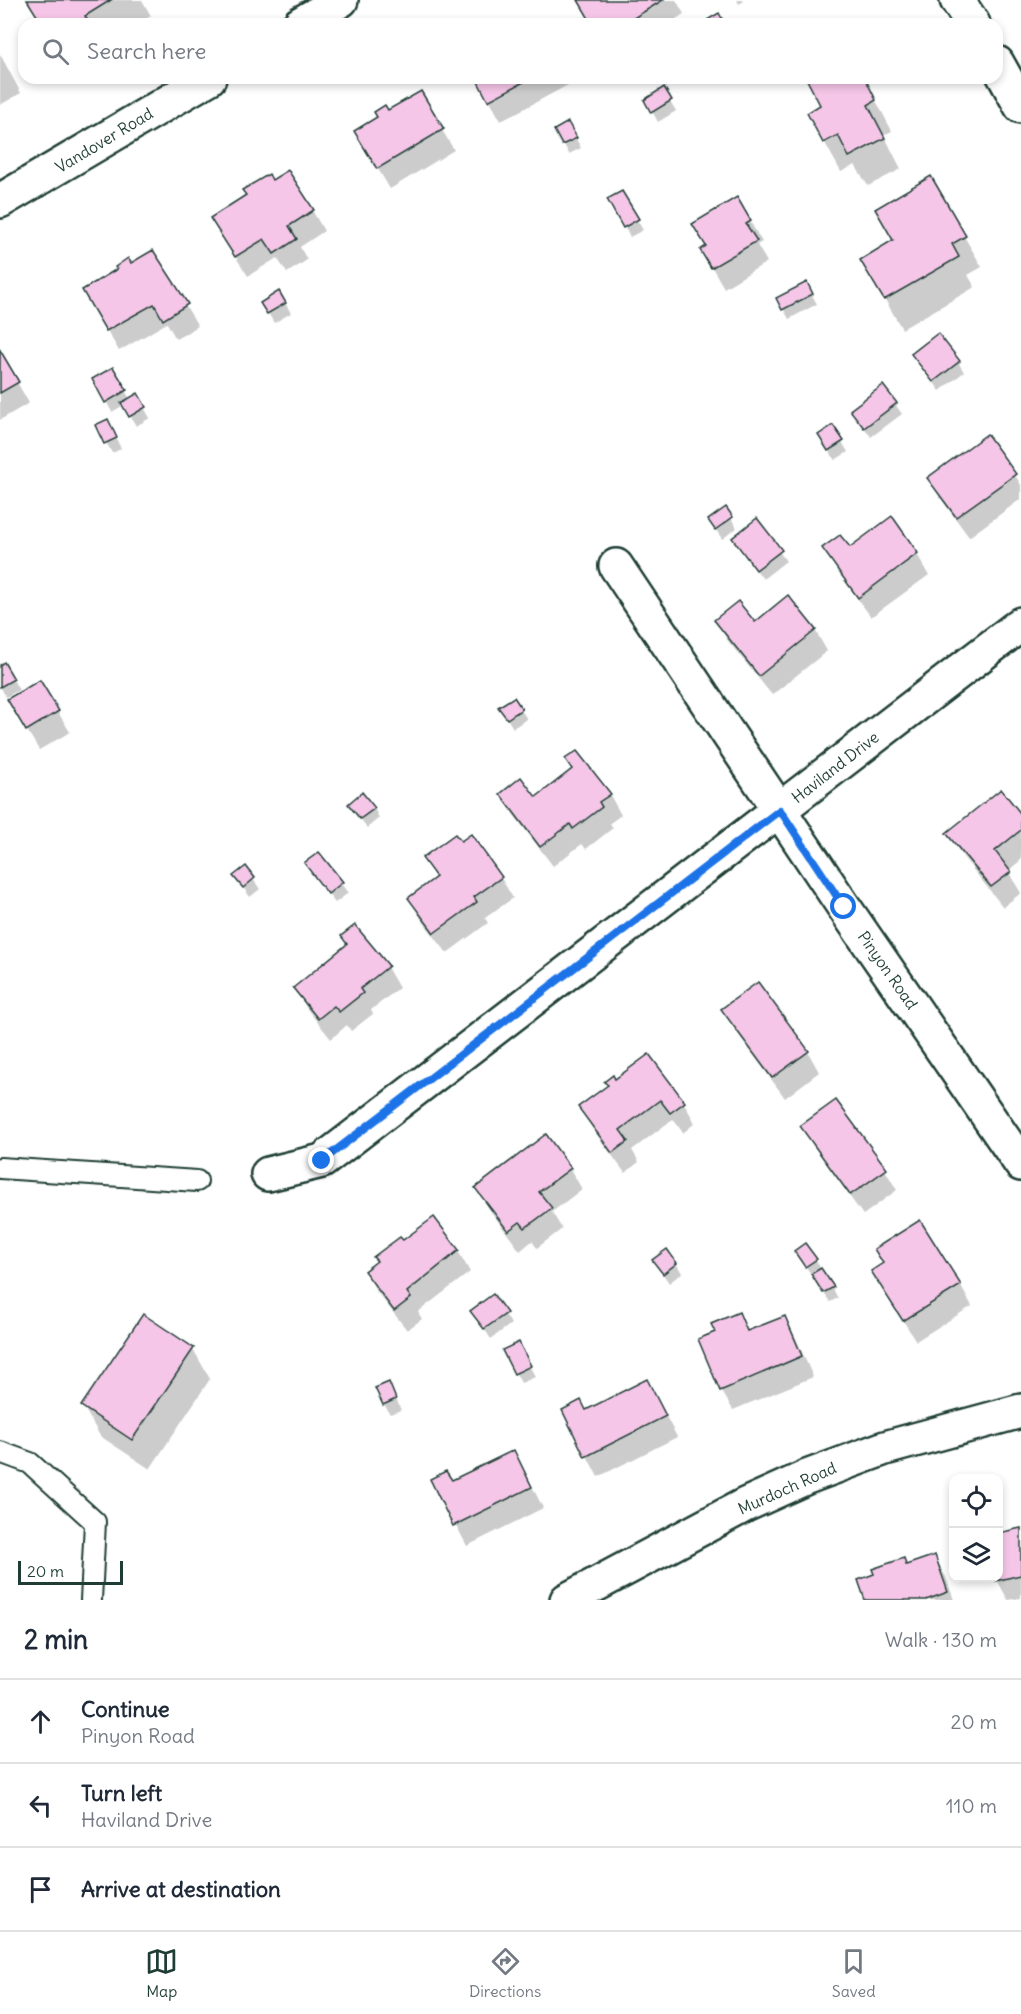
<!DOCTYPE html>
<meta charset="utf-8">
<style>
body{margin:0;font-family:Delius,sans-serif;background:#f6f6f7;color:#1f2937}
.controls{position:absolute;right:18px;bottom:18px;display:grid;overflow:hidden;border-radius:12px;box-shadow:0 3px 9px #0003}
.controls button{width:54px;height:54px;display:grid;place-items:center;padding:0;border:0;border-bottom:2px solid #e0e1e3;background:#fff;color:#1f2937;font:30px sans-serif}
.scale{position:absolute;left:18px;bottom:15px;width:105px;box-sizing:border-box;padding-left:6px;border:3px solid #1f3d34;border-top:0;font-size:16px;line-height:21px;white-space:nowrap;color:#1f3d34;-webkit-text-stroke:4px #fff;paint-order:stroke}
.stop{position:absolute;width:18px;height:18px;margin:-14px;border:4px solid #1a73e8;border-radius:50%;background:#fff}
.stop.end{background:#1a73e8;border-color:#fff;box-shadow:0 2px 6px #0008}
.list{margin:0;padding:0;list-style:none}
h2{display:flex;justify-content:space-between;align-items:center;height:78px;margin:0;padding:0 24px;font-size:26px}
h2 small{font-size:20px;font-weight:400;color:#747a83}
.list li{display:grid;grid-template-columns:39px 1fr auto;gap:18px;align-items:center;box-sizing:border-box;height:84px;padding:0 24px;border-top:2px solid #e0e1e3}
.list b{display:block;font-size:22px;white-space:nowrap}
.list p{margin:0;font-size:20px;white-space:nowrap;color:#747a83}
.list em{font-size:20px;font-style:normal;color:#747a83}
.icon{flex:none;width:33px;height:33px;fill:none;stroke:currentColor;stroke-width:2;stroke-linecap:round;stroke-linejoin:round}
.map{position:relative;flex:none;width:1021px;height:1600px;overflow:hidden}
.search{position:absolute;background:#fff;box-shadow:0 3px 9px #0003;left:18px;right:18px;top:18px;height:66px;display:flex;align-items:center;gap:15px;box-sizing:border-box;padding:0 21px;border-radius:18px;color:#747a83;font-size:22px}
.sheet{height:330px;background:#fff}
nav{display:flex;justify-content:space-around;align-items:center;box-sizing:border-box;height:84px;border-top:2px solid #e0e1e3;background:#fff;font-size:16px;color:#747a83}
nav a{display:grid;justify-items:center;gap:3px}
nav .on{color:#1f3d34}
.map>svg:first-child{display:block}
.shadow{fill:#0003}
.building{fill:#f6c6e8;stroke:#1f3d34;stroke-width:1.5}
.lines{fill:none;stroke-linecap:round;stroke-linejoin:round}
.service-casing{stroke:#1f3d34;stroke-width:24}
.minor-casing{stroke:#1f3d34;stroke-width:38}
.service{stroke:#fff;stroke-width:20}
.minor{stroke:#fff;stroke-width:33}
.route{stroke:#1a73e8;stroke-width:8}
.labels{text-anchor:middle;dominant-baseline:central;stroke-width:4.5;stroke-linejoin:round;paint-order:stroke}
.street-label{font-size:16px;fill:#1f3d34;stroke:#fff}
</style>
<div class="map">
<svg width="1021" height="1600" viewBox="0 0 1021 1600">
<rect width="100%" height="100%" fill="#fff"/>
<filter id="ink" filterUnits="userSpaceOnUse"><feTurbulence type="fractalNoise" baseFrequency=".0167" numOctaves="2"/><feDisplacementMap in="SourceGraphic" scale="12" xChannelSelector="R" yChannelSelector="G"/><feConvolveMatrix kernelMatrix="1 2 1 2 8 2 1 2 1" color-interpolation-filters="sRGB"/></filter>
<g filter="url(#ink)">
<g class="shadow">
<path d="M28,0h114l9,16 -14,8h-95z"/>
<path d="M579,0h97l8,14 -16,10h-75z"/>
<path d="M737,0h9l-7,4z"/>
<path d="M0,54l21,39 -21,12z"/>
<path d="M477,78h87l4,7 -67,36z"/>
<path d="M808,78h56l28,53 -8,4 17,34 -33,17 -13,-21 -14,7 -32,-58 13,-8z"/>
<path d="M663,89l13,22 -18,11 -12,-22z"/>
<path d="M420,93l34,57 -64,39 -34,-57z"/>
<path d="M568,124l13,24 -12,6 -13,-24z"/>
<path d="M930,178l52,89 -14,8 7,12 -73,42 -40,-69 33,-20z"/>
<path d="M272,183l40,27 12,21 -24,16 7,13 -20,13 -10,-15 -29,18 -24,-37z"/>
<path d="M621,193l22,37 -13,7 -21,-37z"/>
<path d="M737,199l25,43 -5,3 10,17 -43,26 -22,-38 5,-3z"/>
<path d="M153,252l45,74 -22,13 -9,-16 -48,28 -35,-60z"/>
<path d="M806,284l11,20 -28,15 -11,-20z"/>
<path d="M279,293l12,20 -17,10 -12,-20z"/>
<path d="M0,353l29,50 -29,17z"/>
<path d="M913,354l45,8 6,10 -24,19z"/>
<path d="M112,369l18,30 7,-4 13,23 -14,8 -12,-21 -12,7 -18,-32z"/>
<path d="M883,387l19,27 -31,23 -19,-26z"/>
<path d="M97,426l16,5 8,18 -9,4z"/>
<path d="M842,442l6,10 -13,8 -10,-14z"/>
<path d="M1015,475l6,10v14l-52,38 -28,-38 -12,-21z"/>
<path d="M726,510l11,18 -15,11 -12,-18z"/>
<path d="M891,518l26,36 12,21 -58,42 -35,-48 -12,-20h25z"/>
<path d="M757,521l29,40 -23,18 -30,-40z"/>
<path d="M716,621l99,9 12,21 -55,44 -44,-54z"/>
<path d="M4,664l15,26 -13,7 -6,-11v-20z"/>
<path d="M40,682l30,50 -31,18 -30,-50z"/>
<path d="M521,710l6,9 -14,9 -7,-11z"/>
<path d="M502,794l34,5 74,-4 11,20 -11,8 3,5 -27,21 -4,-5 -29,22 -40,-52z"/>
<path d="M350,804l24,4 5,10 -12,10z"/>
<path d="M1021,817v43l-13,11 13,22 -18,14 -43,-54 -12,-20z"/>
<path d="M319,854l29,39 -13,10 -29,-39z"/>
<path d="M424,859l77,19 12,20 -28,20 3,5 -41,30 -26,-34 -11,-21 26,-19z"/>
<path d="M245,868l15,21 -10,8 -15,-21z"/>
<path d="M355,927l32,40 12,21 -28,22 2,4 -22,17 -4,-6 -16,14 -24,-30 -12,-21 53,-43z"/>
<path d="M723,1009l85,43 11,20 -34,26 -50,-68z"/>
<path d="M615,1081l69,22 11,20 -12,10 -10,-14 -41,31 7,12 -14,11 -33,-45 -12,-20 29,-22 -3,-4z"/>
<path d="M802,1127l83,43 12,20 -34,25 -49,-68z"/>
<path d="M570,1169l12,20 -30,23 10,17 -25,19 -5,-7 -12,10 -31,-42 -12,-21z"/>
<path d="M433,1219l25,32 12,21 -52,40 4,7 -15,11 -30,-38 -11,-20z"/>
<path d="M815,1259l23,39 -8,4 -28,-41z"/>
<path d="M654,1261l22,2 6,10 -13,10z"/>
<path d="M960,1285l12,21 -56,35 -31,-49z"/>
<path d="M472,1311l33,3 6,10 -20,15z"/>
<path d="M738,1314l11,18 36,-15 11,21 17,39 -80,33 -12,-20 -4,-57z"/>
<path d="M193,1349l17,30 -60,90 -50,-33 -17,-30z"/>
<path d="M504,1351l20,3 11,23 -14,6z"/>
<path d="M647,1381l30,56 -79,40 -11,-21z"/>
<path d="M394,1394l7,16 -11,4 -6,-10z"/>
<path d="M525,1472l18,36 -76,38 -35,-66 19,2z"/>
<path d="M1021,1529v69l-13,2 -12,-22h2z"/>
<path d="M934,1556l12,21 8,23h-87l36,-40 4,6z"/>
</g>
<g class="building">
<path d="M27,0h84l-26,16 3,5 -5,3h-41z"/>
<path d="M578,0h85l-39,24h-32z"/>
<path d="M719,13l6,11h-16l-2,-4z"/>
<path d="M476,78h55l-43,23z"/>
<path d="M806,78h59l11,22 -8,5 17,33 -36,19 -11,-22 -15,8 -16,-30 13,-8z"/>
<path d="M664,87l8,13 -21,13 -7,-13z"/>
<path d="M421,91l23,38 -67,40 -23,-38 23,-14 -3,-5 11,-7 3,5z"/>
<path d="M568,122l9,16 -15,7 -8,-15z"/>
<path d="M288,170l26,40 -25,16 8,13 -23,15 -10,-15 -29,18 -25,-39 36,-23 -4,-5 27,-16 3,6z"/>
<path d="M931,176l35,60 -14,8 7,13 -75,43 -24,-40 33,-20 -18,-31z"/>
<path d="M622,191l17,28 -16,9 -16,-29z"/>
<path d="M737,197l14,24 -5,3 11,17 -46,27 -11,-18 6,-4 -14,-22z"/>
<path d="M153,250l35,54 -25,16 -9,-16 -48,27 -24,-41 35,-21 -2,-2 13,-9 3,5z"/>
<path d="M807,282l6,12 -31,16 -6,-12z"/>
<path d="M279,291l7,12 -19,11 -7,-11z"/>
<path d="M938,333l22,28 -27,21 -22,-28z"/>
<path d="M0,350l19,32 -19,11z"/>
<path d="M113,367l14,23 -22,13 -13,-24z"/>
<path d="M883,385l14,18 -33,25 -14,-18z"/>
<path d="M138,393l8,14 -17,10 -8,-14z"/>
<path d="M108,419l9,19 -13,6 -9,-19z"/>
<path d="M833,425l11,16 -16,10 -10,-16z"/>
<path d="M987,434l29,40 -60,43 -29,-39z"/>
<path d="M726,507l7,10 -18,13 -7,-10z"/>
<path d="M892,516l26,37 -60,45 -36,-50 18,-13 10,12z"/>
<path d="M757,518l25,32 -26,20 -24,-32z"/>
<path d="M788,595l28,35 -57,46 -45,-56 24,-19 17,21z"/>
<path d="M4,662l10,17 -14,8v-22z"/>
<path d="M40,680l19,31 -33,20 -19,-32z"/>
<path d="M514,697l8,12 -15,10 -9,-12z"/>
<path d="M577,751l34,43 -12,8 3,5 -29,22 -3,-5 -30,23 -40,-53 21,-17 15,20 36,-28 -7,-10z"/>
<path d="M1001,789l20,25v16l-26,21 16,21 -20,15 -45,-54z"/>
<path d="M362,792l13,16 -15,11 -12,-15z"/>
<path d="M455,834l6,7 10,-7 31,43 -28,20 3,5 -43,31 -26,-35 28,-21 -14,-19z"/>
<path d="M319,852l24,30 -15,12 -24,-31z"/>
<path d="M246,866l9,12 -12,10 -10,-12z"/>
<path d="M355,925l34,41 -29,23 3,4 -24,19 -5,-6 -16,13 -25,-31 54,-44 -6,-8z"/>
<path d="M758,982l51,69 -37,27 -51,-69z"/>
<path d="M649,1054l36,48 -15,11 -10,-13 -40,30 8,11 -16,12 -34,-46 30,-22 -4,-3 9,-7 2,4z"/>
<path d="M836,1100l51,69 -37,26 -50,-69z"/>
<path d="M546,1134l25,34 -32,24 13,16 -27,20 -5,-6 -12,9 -33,-43z"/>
<path d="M434,1217l25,33 -52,42 4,6 -17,13 -30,-40 13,-10 -4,-4 27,-20 3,3z"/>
<path d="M920,1220l41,65 -58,36 -32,-50 12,-8 -9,-14z"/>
<path d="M805,1243l12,16 -12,8 -11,-16z"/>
<path d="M667,1249l10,14 -14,11 -11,-14z"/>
<path d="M821,1268l13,19 -11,6 -12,-19z"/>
<path d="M493,1294l14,19 -23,16 -14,-18z"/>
<path d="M739,1312l8,19 38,-15 17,40 -82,35 -22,-52 17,-7 -4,-8z"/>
<path d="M143,1314l51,34 -62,92 -51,-34z"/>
<path d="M519,1342l12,24 -17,8 -12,-24z"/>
<path d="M647,1379l19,37 -81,41 -23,-47 19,-10 5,10z"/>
<path d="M389,1382l7,17 -13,6 -8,-17z"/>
<path d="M514,1450l18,37 -79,39 -23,-47 16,-8 6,9z"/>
<path d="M1021,1528v47l-26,6 -1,-3h4v-45z"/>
<path d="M935,1555l13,37 -22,8h-61l-7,-20 16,-6 -2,-5 32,-11 2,7z"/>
</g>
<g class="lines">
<defs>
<g id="service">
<path d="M0,1168l197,13"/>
<path d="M0,1452l30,11 65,59 -4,78"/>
</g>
<g id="minor">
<path d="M957,0l16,24"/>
<path d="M300,24l41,-24"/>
<path d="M997,63l24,43"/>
<path d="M0,201l209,-123"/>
<path d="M616,566l228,341 177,257"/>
<path d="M268,1174l54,-13 699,-537"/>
<path d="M567,1600l178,-95 62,-28 78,-29 136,-37"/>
</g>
</defs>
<use href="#service" class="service-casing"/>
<use href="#minor" class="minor-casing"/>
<use href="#service" class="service"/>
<use href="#minor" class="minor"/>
</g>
</g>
<g class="lines" filter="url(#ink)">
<path class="route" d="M322,1161l458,-351 64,97"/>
</g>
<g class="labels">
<g class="street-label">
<text transform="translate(104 140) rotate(-31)">Vandover Road</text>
<text transform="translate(835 767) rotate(-38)">Haviland Drive</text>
<text transform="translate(888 970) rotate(55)">Pinyon Road</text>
<text transform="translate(787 1488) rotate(-24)">Murdoch Road</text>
</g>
</g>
</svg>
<div class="controls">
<button><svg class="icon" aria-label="locate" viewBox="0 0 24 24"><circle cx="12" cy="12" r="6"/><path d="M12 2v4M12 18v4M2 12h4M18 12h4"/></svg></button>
<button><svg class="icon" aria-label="layers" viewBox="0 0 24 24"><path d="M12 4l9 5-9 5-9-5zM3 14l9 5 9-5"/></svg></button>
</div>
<div class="scale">20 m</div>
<div class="stop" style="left:844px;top:907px"></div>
<div class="stop end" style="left:322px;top:1161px"></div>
<div class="search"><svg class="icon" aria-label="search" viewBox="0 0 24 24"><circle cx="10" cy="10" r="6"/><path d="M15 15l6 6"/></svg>Search here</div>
</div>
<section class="sheet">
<h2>2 min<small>Walk · 130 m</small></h2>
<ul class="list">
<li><svg class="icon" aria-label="ahead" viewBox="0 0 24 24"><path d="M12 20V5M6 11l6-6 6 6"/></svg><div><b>Continue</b><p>Pinyon Road</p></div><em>20 m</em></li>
<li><svg class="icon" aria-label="left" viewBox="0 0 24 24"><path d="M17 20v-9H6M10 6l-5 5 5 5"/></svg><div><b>Turn left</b><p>Haviland Drive</p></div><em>110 m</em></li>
<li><svg class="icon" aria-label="arrive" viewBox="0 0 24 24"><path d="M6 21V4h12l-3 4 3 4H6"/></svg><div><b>Arrive at destination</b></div></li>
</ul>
</section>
<nav>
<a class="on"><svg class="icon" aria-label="map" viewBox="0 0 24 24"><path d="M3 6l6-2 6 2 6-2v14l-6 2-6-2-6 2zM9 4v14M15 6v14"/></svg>Map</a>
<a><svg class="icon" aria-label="directions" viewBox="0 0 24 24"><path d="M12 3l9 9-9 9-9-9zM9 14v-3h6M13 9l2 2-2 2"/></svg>Directions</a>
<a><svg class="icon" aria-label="saved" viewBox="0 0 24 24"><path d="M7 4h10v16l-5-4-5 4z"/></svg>Saved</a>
</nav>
